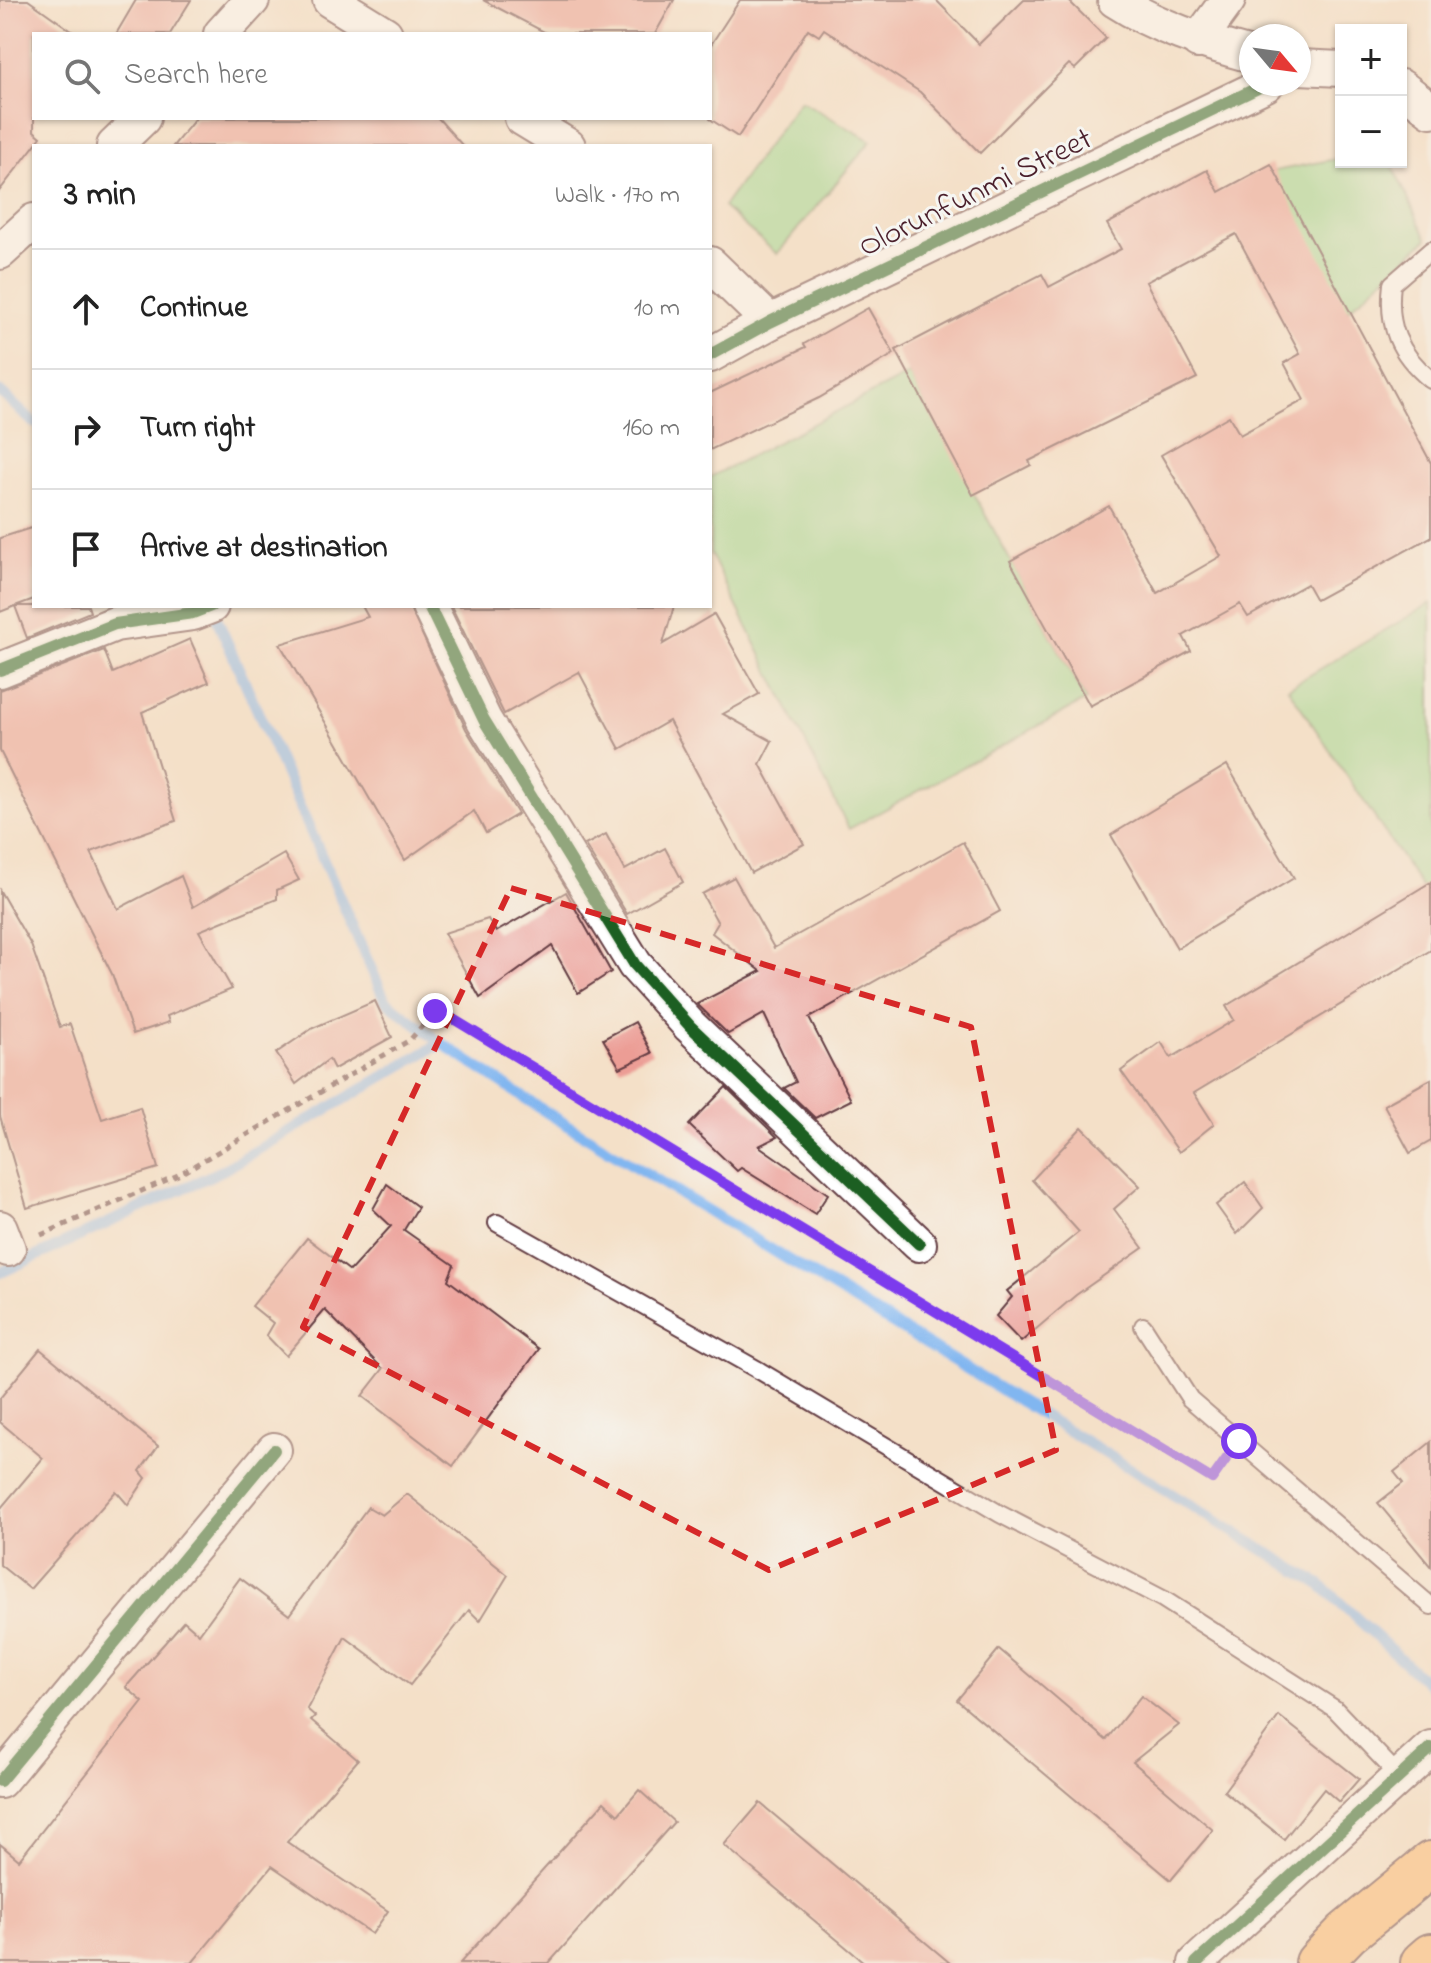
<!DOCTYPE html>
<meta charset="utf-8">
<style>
body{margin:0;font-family:"Indie Flower",sans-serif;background:#f6f6f6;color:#222}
.controls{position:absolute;right:24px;top:24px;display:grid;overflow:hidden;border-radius:0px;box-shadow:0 2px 6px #0004}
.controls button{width:72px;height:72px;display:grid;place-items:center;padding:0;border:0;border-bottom:2px solid #e0e0e0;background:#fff;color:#222;font:40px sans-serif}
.compass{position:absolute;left:1239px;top:24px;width:72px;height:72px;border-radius:50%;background:#fff;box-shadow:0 2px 6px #0004;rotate:119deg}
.stop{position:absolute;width:24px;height:24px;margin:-18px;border:6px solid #7c3aed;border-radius:50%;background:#fff}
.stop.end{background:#7c3aed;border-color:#fff;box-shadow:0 2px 8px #0008}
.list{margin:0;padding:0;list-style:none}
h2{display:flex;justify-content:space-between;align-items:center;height:104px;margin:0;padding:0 32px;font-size:34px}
h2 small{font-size:26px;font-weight:400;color:#767676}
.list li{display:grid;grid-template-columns:52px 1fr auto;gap:24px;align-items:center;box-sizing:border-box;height:120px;padding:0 32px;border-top:2px solid #e0e0e0}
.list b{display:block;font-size:30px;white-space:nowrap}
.list em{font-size:26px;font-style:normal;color:#767676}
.icon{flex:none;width:44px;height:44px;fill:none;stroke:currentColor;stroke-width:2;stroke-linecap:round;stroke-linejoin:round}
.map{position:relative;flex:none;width:1431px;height:1963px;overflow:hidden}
.search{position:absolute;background:#fff;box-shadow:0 2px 6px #0004;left:32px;top:32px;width:680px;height:88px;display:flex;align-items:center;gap:20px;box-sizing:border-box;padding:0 28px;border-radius:0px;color:#767676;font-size:30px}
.panel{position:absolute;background:#fff;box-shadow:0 2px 6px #0004;left:32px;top:144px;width:680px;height:464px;border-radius:0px}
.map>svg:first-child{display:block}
.green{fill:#99da91;stroke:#727c5e;stroke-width:2}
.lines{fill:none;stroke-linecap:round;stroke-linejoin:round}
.stream{stroke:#81b6f0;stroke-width:11}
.building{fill:#ec9d95}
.lane-casing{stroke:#643c43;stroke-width:20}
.street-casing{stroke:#643c43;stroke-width:38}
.primary-casing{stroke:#643c43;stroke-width:48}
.highway-casing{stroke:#643c43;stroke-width:48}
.path{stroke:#643c43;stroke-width:5;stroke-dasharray:6 6;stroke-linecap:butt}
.lane{stroke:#fff;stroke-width:16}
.street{stroke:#fff;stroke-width:34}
.primary{stroke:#febb71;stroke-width:44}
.highway{stroke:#febb71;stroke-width:44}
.cycleway-casing{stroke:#f6f6f2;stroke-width:17}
.cycleway{stroke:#1b5e20;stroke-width:12}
.route{stroke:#7c3aed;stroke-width:10}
.marked{fill:none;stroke:#d62828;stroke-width:6;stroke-dasharray:16 10;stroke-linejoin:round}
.labels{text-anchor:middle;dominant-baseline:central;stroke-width:6;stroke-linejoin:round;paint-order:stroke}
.street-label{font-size:32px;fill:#4a1f2b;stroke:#f6f6f2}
</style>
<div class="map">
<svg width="1431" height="1963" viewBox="0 0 1431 1963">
<rect width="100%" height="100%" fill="#f6f6f2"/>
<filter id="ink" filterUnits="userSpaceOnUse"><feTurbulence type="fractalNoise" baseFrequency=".0125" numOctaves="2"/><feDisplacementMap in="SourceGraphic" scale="16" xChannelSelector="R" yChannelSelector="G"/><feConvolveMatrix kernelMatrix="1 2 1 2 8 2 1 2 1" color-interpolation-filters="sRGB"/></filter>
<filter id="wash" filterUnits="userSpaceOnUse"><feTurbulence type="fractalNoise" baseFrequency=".006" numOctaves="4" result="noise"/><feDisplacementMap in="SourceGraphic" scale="32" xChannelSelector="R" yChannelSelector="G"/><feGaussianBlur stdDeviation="1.8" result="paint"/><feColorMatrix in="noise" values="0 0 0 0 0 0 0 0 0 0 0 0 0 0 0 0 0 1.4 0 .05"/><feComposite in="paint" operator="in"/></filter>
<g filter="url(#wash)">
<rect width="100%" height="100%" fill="#f4e0c8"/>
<g class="green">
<path d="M800,100l71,41 -94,113 -54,-47z"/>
<path d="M1341,158v4h50l36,77 -82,74 -96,-137z"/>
<path d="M909,374l177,326 -237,129 -139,-276v-76z"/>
<path d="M1431,603v286l-7,2 -136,-203z"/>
</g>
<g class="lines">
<g class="stream">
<path d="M0,392l34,31"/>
<path d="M213,610l172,390 56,43"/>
<path d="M0,1273l223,-103 218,-127 105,69 775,473 110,102"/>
</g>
</g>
<g id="blocks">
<g class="building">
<path d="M0,0h28l48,34h-42v97l7,6 -41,53z"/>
<path d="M136,0h55l-21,34h-54z"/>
<path d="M483,0h191l-19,34h-107z"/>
<path d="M740,0h196l43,44 45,-44h44l38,38 -31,31 -6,-5 -89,89 -60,-61 -96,-63 -5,7 -11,-7 -70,108 -28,-18v-73z"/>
<path d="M196,118h242l25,28h-290z"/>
<path d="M1271,164l160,299v74l-115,63 -9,-16 -59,33 -8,-13 -57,32 8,15 -101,55 -80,-145 99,-55 48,87 64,-37 -60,-101 68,-39 11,19 64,-35 -20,-37 16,-9 -64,-120 -90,48 51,96 -168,83 2,4 -58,30 -77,-145 146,-76 7,13 72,-38 -14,-25 100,-54 12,22z"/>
<path d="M868,308l26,46 -75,44 -109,52v-57l96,-46 -2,-3z"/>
<path d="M34,527v72l-19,7h73l2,6 -63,26 -12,-32 -15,6v-74z"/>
<path d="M362,606h47l57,123 52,85 -32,19 -12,-22 -69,49 -125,-216 88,-27z"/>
<path d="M451,606h223l-11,38 51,-30 45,80 -36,20 49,27 -12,23 44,80 -53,29 -82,-152 -49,28 -41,-77 -75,42z"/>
<path d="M190,639l19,43 -67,30 34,109 -85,31 27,57 63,-33 12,31 91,-53 15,26 -22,10v9l-78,32 33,58 -65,27 2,6 -36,12 -21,-60 -112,-223v-61l104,-40 9,23z"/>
<path d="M1227,765l67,113 -117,70 -66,-113z"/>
<path d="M606,834l19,36 40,-22 18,34 -56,32 -42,-69z"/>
<path d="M963,842l37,69 -191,107 42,82 -36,18 -31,-30 12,-6 -32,-68 -36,20 -31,-30 64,-33 -49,-38 6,-10 -16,-29 32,-17 40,71z"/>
<path d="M1431,882v68l-237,143 20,31 -35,28 -58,-81 40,-29 10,16 63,-38 -8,-14z"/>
<path d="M0,891l31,54 29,82 10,-3 32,95 38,-12 18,61 -131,40 -27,-92z"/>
<path d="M566,892l45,80 -33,21 -26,-47 -72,52 -36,-65 44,-14 8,13z"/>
<path d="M375,1001l17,36 -58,32 -5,-10 -33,25 -20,-31 37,-25z"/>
<path d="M635,1022l17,31 -32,15 -17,-29z"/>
<path d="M1431,1079v62l-21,12 -26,-48z"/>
<path d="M726,1087l51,50 -18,9 69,48 -13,20 -74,-46 -4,3 -48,-46z"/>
<path d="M1082,1127l58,59 -26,23 29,39 -67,47 -55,47 -25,-26 16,-19 -5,-6 72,-59 -47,-52z"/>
<path d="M1245,1182l18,26 -26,26 -21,-29z"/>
<path d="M387,1184l31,23 -14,23 50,35 -6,15 91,69 -86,117 -91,-70 21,-27 -58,-59 -39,46 -20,-21 7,-12 -21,-17 55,-68 43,33 41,-45 -18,-17z"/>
<path d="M40,1349l118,97 -18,25 6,7 -18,27 -12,-14 -86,98 -30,-24v-56l43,-51 -43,-36v-24z"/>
<path d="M1431,1442v125l-53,-64 25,-20 -9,-11z"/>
<path d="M407,1494l101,81 -28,46 -11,-11 -59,75 -65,-48 -38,72 8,7 -4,4 47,40 -71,82 101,69 -16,23 -100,-68 -80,97h-192v-119l19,16 124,-158 -17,-15 58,-66 15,13 41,-56 49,37 79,-108 14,8z"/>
<path d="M999,1649l107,91 35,-44 38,29 -46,37 80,68 -42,50 -214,-180z"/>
<path d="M1279,1716l80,63 -20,23 -15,-13 -40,50 -60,-48z"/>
<path d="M639,1790l35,32 -125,141h-89l144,-161 14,13z"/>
<path d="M760,1803l190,160h-85l-141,-118z"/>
</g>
</g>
</g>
<g filter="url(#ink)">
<use href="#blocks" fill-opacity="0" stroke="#643c43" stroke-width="2"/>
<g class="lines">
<defs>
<g id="lane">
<path d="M1431,250l-39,34c-5,42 6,69 39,96"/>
<path d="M497,1223l263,148 240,143 163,85 172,110 63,66"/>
<path d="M1143,1326l47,73 241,207"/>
</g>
<g id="street">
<path d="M330,0l55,34"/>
<path d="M1115,0c42,27 88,42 136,55"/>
<path d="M221,34l31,-34"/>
<path d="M1198,41l30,-41"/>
<path d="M1299,67l42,2"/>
<path d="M1401,87l30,23"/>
<path d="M522,118l46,28"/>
<path d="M114,146l29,-28"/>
<path d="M0,252l34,-31"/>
<path d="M710,264l60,58"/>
<path d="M710,355l60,-33 496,-238"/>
<path d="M429,606l55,114 151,245 55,61 229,218"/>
<path d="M0,670l115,-46 78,-11 18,-7"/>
<path d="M0,1228l8,21"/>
<path d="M0,1781l274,-331"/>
<path d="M1196,1963l235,-215"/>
</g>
<path id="primary" d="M1318,1963l29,-30 84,-69"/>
<path id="highway" d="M1423,1963l8,-7"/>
</defs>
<use href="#lane" class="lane-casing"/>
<use href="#street" class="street-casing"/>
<use href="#primary" class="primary-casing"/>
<use href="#highway" class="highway-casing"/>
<path class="path" d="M41,1235l137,-60 232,-135 25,-29 10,3 767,465 13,-17"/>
<use href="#lane" class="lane"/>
<use href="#street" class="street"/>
<use href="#primary" class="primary"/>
<use href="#highway" class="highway"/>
<defs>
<g id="cycleway">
<path d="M710,355l60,-33 496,-238"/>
<path d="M429,606l55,114 151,245 55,61 229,218"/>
<path d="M0,670l115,-46 78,-11 18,-7"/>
<path d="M0,1781l274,-331"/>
<path d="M1196,1963l235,-215"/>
</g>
</defs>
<use href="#cycleway" class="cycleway-casing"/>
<use href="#cycleway" class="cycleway"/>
</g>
</g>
<g class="lines" filter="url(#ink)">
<path class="route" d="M435,1011l10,3 767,465 27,-38"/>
</g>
<path d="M0 0H1431V1963H0ZM511,888l460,139 85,423 -287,120 -466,-243z" fill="#f4e0c8" fill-opacity=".55" fill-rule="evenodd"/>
<path class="marked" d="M511,888l460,139 85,423 -287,120 -466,-243z"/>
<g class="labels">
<g class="street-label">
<text transform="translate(976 194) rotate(-26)">Olorunfunmi Street</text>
</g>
</g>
</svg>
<div class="controls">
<button>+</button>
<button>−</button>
</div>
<svg class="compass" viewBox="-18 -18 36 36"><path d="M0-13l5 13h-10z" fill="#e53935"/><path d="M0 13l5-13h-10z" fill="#767676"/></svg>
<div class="stop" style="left:1239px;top:1441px"></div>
<div class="stop end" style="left:435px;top:1011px"></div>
<div class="search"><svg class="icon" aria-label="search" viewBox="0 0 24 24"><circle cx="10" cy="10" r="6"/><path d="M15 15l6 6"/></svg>Search here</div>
<section class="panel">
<h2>3 min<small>Walk · 170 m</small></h2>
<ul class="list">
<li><svg class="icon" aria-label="ahead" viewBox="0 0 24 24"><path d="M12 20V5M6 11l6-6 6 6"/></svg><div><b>Continue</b></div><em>10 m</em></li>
<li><svg class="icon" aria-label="right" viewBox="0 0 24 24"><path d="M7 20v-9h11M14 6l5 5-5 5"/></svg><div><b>Turn right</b></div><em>160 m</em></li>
<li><svg class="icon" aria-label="arrive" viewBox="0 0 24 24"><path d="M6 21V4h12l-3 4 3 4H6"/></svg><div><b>Arrive at destination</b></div></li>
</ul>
</section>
</div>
